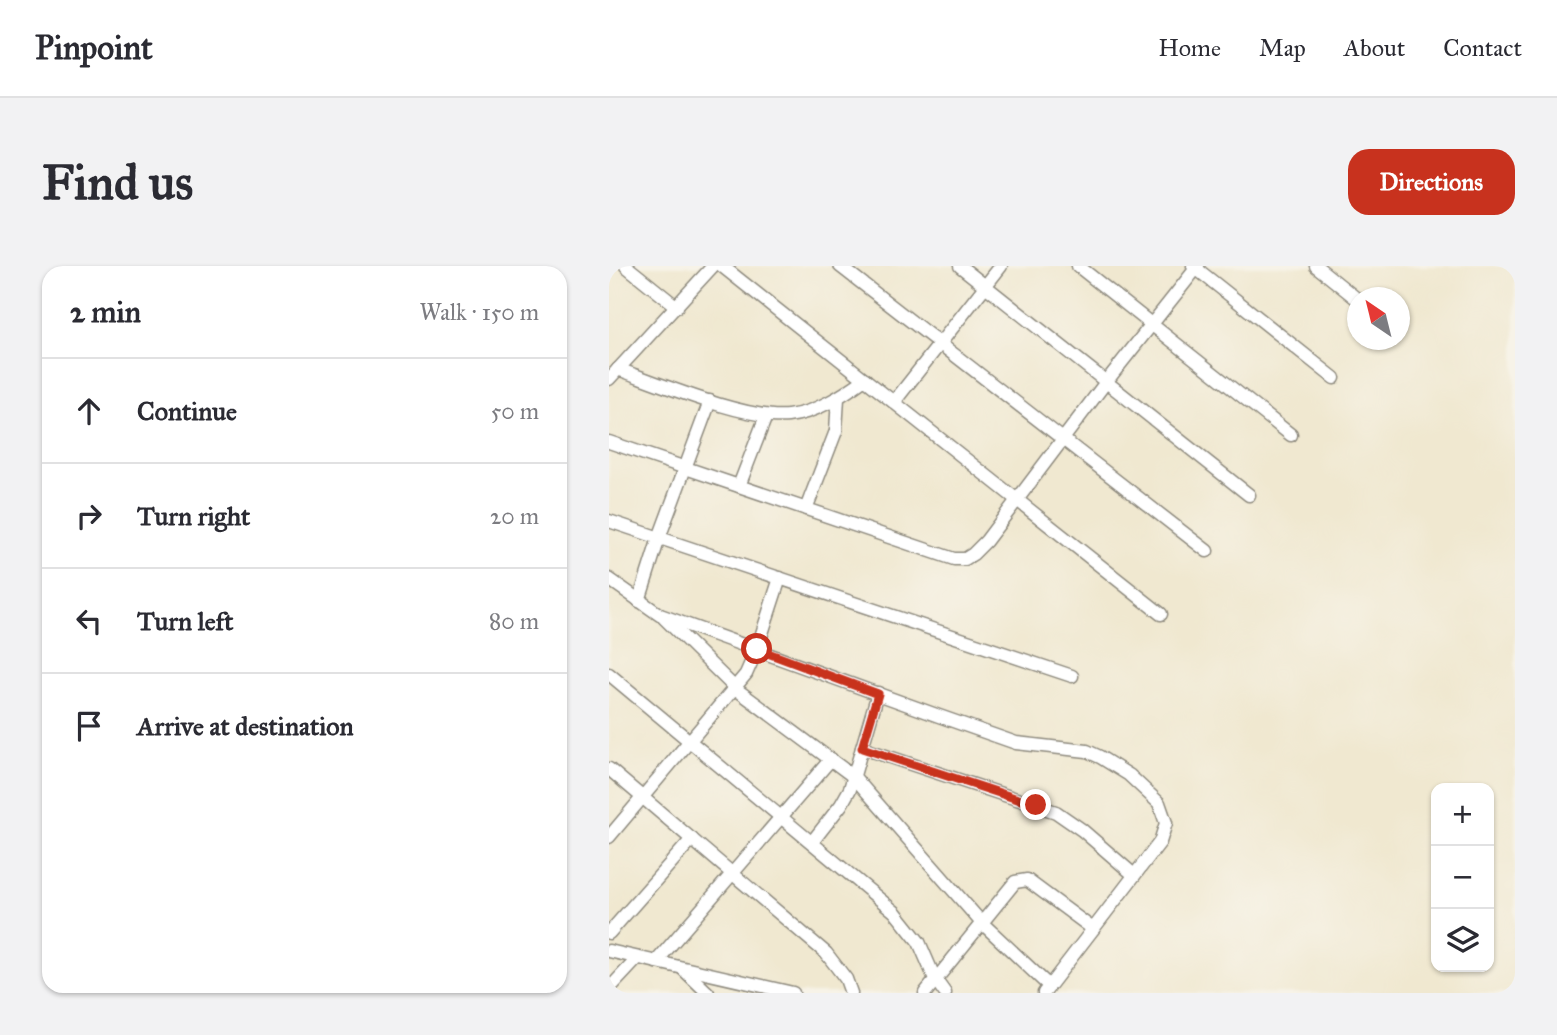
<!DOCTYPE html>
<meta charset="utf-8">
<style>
body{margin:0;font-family:"IM FELL Great Primer",serif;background:#f2f2f3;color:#2b2b33}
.controls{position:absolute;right:21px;bottom:21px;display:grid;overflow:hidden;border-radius:14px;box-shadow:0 2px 5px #0004}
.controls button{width:63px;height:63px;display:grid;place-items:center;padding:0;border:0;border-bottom:2px solid #e1e1e2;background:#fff;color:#2b2b33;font:35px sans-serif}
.compass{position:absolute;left:738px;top:21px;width:63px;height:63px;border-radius:50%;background:#fff;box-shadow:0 2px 5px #0004;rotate:325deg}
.stop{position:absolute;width:21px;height:21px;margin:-16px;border:5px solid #c8321e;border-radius:50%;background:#fff}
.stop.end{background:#c8321e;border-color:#fff;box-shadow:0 2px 7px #0008}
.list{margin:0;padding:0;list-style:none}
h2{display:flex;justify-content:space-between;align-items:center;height:91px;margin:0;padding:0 28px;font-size:30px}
h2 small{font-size:23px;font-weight:400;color:#7c7c81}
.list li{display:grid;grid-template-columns:46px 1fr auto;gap:21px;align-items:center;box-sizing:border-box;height:105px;padding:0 28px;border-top:2px solid #e1e1e2}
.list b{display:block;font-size:26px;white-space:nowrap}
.list em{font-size:23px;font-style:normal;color:#7c7c81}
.icon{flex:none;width:38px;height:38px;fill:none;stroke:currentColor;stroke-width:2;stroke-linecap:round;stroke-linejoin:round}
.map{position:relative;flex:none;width:906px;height:727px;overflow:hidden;border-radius:21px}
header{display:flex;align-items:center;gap:42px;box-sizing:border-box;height:98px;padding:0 35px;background:#fff;border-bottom:2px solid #e1e1e2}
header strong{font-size:33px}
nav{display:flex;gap:38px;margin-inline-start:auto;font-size:24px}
.intro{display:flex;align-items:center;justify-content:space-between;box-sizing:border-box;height:168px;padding:0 42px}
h1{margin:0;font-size:49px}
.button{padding:18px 32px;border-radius:21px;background:#c8321e;color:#fff;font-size:24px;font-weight:700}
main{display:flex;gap:42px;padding:0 42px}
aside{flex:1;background:#fff;border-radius:21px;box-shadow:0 2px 5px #0004}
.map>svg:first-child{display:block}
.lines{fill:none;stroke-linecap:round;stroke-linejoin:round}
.street-casing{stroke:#8e8a7e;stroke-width:15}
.street{stroke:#fff;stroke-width:12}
.route{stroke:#c8321e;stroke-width:9}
</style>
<header>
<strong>Pinpoint</strong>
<nav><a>Home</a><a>Map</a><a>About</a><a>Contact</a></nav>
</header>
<div class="intro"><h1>Find us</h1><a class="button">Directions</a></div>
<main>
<aside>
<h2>2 min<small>Walk · 150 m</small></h2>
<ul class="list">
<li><svg class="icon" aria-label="ahead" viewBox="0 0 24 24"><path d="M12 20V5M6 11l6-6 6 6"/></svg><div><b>Continue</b></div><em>50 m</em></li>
<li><svg class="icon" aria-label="right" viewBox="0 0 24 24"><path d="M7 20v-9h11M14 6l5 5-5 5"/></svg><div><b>Turn right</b></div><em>20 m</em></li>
<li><svg class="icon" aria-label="left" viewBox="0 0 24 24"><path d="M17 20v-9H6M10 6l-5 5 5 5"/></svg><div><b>Turn left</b></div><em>80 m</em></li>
<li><svg class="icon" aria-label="arrive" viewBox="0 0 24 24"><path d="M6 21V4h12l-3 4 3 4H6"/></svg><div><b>Arrive at destination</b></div></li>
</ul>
</aside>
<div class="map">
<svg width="906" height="727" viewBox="0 0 906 727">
<rect width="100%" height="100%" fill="#f7f3e8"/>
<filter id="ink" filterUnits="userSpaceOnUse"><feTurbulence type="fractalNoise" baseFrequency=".0143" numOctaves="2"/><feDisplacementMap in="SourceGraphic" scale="14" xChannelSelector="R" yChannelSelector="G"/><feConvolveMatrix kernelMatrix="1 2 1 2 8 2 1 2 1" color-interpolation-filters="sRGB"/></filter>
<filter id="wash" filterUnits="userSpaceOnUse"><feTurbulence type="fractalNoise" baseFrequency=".00686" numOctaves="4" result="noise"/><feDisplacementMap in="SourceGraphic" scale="28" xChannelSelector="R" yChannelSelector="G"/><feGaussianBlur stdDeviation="1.57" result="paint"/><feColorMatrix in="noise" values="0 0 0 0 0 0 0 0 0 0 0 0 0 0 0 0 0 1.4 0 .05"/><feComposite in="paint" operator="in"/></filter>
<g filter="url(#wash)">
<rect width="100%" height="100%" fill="#f0e8d0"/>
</g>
<g filter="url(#ink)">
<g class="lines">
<defs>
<g id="street">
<path d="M17,0l51,41"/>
<path d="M113,0l439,348"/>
<path d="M231,0l367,285"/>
<path d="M351,0l289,229"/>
<path d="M469,0l213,169"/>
<path d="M584,0l141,112"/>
<path d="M707,0l41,33"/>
<path d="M9,103c42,15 128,51 170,47 28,-3 55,-21 77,-37"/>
<path d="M0,113l104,-113"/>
<path d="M285,136l107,-136"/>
<path d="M0,176l345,117h11l8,-5 13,-13 120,-159 92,-116"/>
<path d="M130,220l27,-70"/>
<path d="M197,243l30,-78 2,-33"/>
<path d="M0,255l463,155"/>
<path d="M0,313l51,36 279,101 77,27 71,8 13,6 29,18 30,28 7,20 -6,19 -116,151"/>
<path d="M30,335l20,-63 51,-137"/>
<path d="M55,352l72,71 118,88 127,145 68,64"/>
<path d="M0,408l286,238 24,30 16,37 10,14"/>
<path d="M253,482l194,64 26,18 52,45"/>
<path d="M0,503l217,184 20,26 5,14"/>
<path d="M0,571l137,-163 11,-25 23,-71"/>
<path d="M203,576l29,-37 9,-16 28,-96"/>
<path d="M0,667l83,-94"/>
<path d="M0,685l184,42"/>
<path d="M47,696l175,-203"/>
<path d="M74,703l25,24"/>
<path d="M0,723l29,-31"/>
<path d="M316,727l90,-111 12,-2 66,49"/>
</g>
</defs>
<use href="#street" class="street-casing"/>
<use href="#street" class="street"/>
</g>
</g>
<g class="lines" filter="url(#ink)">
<path class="route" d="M148,383l121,45 -16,54 174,57"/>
</g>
</svg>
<div class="controls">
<button>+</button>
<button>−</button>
<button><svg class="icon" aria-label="layers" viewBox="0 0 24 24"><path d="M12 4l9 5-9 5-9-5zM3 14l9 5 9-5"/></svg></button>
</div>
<svg class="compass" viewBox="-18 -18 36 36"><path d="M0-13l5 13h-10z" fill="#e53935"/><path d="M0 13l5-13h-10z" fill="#7c7c81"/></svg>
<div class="stop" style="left:148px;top:383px"></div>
<div class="stop end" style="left:427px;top:539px"></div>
</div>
</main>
